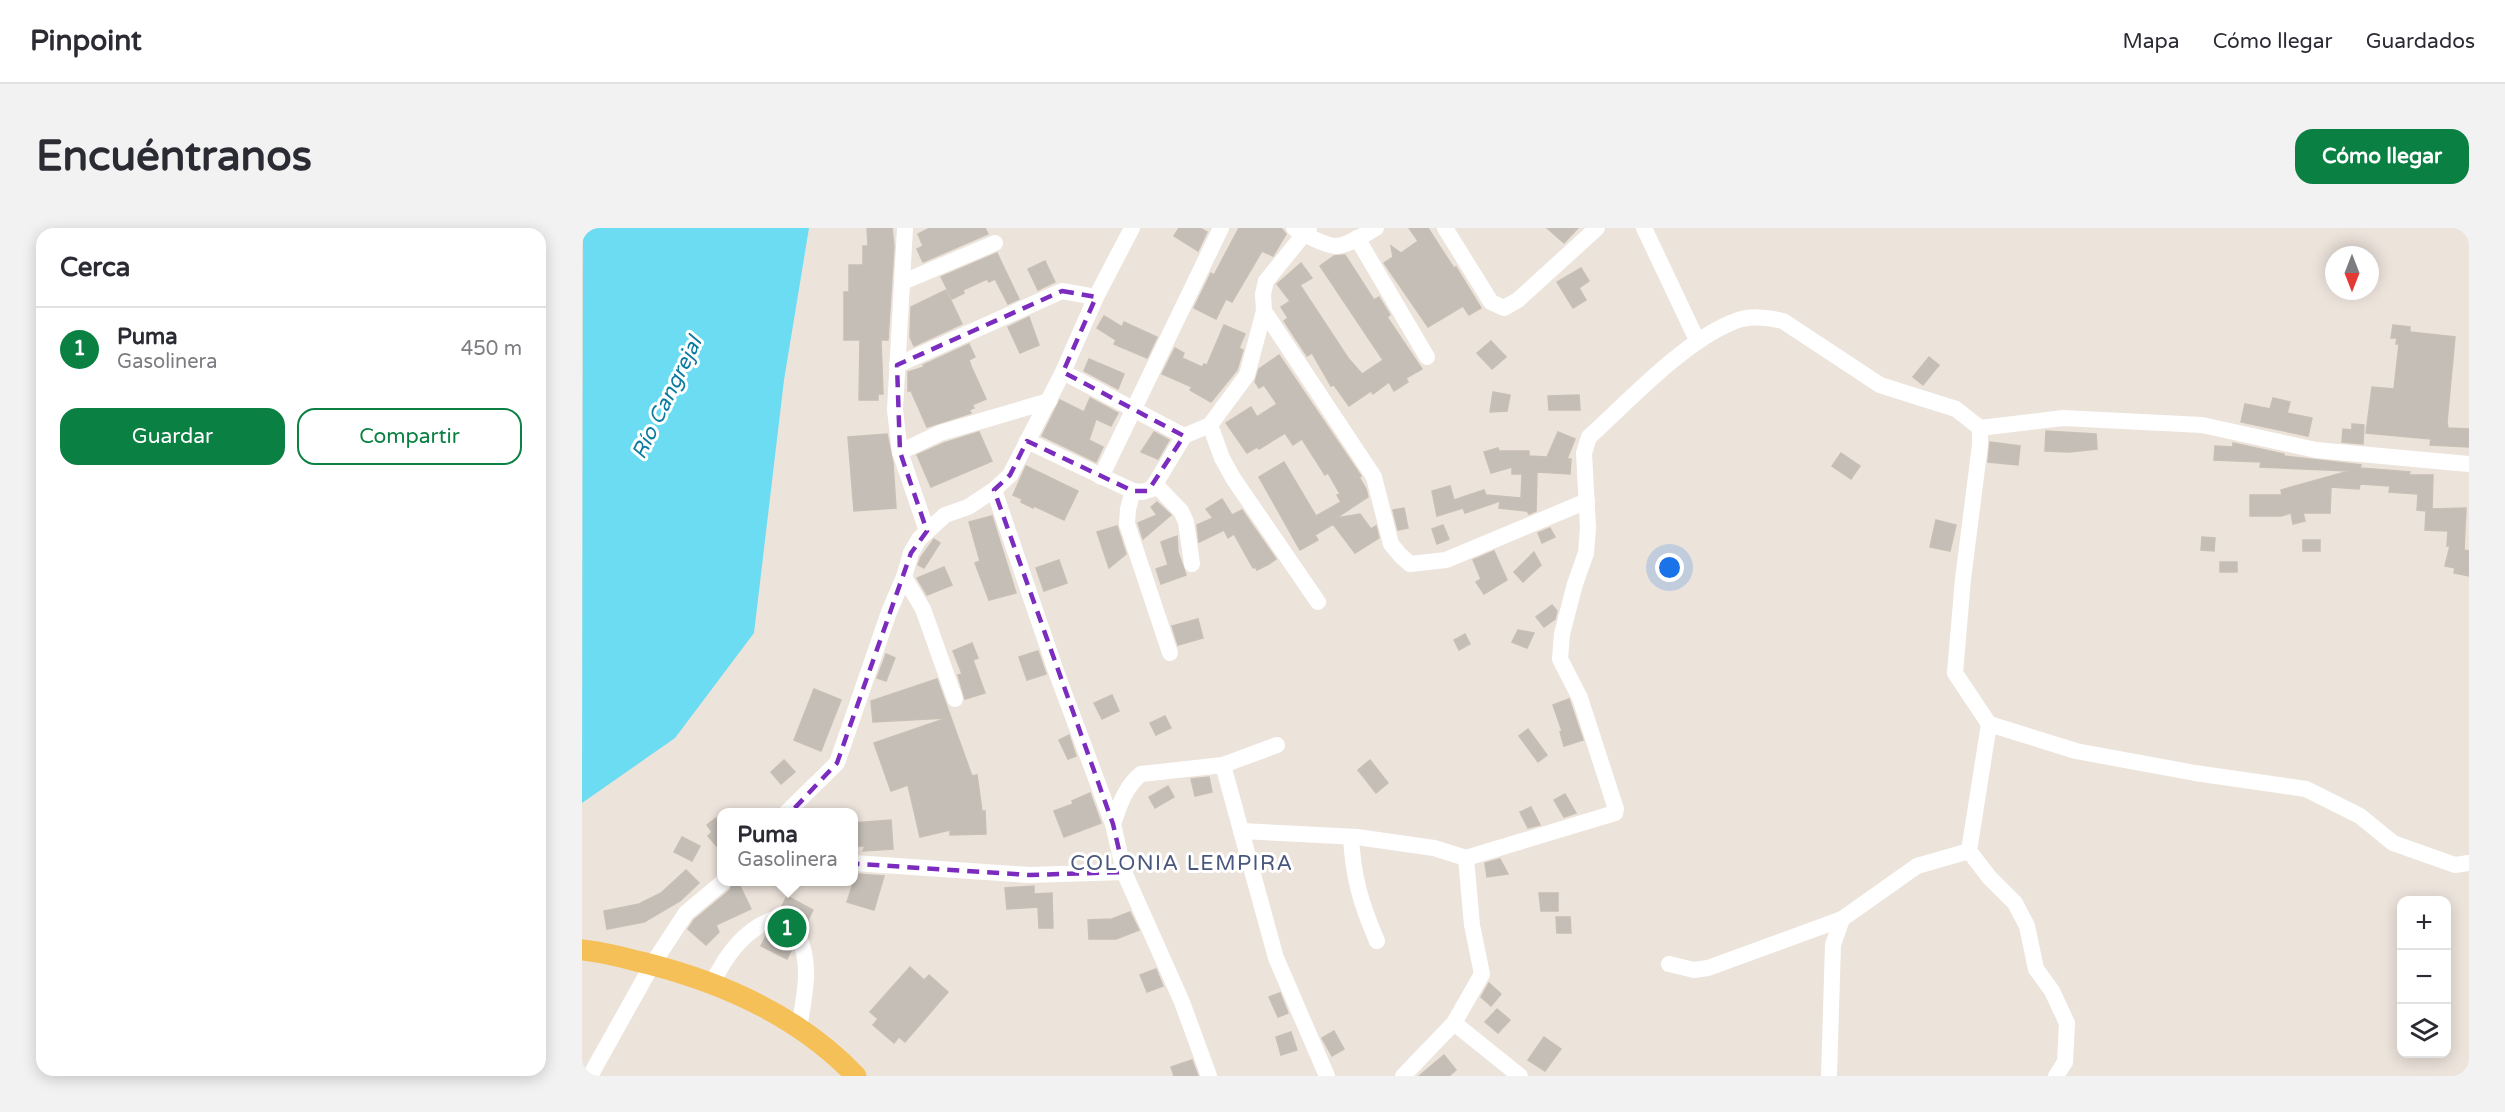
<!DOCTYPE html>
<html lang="es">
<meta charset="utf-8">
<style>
body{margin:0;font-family:"Varela Round",sans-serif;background:#f2f2f3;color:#2b2b33}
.controls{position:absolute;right:18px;bottom:18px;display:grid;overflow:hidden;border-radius:12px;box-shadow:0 3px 15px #0003}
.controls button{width:54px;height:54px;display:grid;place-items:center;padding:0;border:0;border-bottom:2px solid #e1e1e2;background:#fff;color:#2b2b33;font:30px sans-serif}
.compass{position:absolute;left:1743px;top:18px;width:54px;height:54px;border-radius:50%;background:#fff;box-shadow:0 3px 15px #0003;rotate:180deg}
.you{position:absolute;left:1088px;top:340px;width:21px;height:21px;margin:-15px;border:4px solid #fff;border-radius:50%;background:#1a73e8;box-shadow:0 0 0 9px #1a73e833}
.badge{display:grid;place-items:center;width:39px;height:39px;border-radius:50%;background:#0b8043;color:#fff;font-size:20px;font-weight:700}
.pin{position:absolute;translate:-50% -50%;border:3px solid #fff;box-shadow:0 2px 6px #0006}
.popup{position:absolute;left:135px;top:580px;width:141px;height:78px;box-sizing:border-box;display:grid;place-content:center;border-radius:12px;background:#fff;filter:drop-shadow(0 2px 4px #0005);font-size:20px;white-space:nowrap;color:#7c7c81}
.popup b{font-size:22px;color:#2b2b33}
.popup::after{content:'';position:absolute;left:50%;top:100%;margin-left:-12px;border:12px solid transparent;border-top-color:#fff}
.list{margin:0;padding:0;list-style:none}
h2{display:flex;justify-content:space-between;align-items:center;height:78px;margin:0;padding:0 24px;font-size:26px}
h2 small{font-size:20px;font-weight:400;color:#7c7c81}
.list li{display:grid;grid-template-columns:39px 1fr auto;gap:18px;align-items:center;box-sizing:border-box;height:84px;padding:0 24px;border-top:2px solid #e1e1e2}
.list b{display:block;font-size:22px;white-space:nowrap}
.list p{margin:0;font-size:20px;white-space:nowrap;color:#7c7c81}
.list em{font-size:20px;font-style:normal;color:#7c7c81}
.actions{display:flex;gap:12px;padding:18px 24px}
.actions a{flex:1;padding:14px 0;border:2px solid #0b8043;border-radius:18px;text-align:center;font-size:21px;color:#0b8043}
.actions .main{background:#0b8043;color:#fff}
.icon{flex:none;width:33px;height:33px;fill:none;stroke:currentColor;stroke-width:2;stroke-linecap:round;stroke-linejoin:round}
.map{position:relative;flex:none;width:1887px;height:848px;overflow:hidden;border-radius:18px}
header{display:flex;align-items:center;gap:36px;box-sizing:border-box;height:84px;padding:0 30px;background:#fff;border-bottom:2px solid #e1e1e2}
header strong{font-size:28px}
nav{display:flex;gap:33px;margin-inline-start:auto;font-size:21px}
.intro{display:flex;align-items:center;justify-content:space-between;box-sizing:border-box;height:144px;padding:0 36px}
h1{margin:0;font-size:42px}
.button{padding:15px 27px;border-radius:18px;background:#0b8043;color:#fff;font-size:21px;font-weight:700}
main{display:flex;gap:36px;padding:0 36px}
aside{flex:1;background:#fff;border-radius:18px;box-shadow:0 3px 15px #0003}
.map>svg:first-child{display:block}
.water{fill:#6bdcf2}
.building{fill:#c4beb7;stroke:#c8bfb5;stroke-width:1.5}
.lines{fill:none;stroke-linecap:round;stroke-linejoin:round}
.minor-tunnel{stroke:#c5beb8;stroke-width:16;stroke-dasharray:16 8;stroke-linecap:butt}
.minor{stroke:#fff;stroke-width:16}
.major{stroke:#f5c058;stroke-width:21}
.marked{fill:none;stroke:#7b2cbf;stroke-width:4.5;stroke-dasharray:12 8;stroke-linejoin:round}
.labels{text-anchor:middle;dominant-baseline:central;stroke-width:6;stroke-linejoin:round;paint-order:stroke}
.water-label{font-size:21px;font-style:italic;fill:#097b9e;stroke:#fff}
.neighbourhood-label{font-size:21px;letter-spacing:1.5px;fill:#49577c;stroke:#fff}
</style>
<header>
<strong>Pinpoint</strong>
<nav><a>Mapa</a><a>Cómo llegar</a><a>Guardados</a></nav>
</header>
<div class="intro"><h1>Encuéntranos</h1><a class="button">Cómo llegar</a></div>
<main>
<aside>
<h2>Cerca<small></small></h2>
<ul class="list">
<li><span class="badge">1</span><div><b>Puma</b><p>Gasolinera</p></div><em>450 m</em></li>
</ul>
<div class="actions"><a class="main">Guardar</a><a>Compartir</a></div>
</aside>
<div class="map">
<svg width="1887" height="848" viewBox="0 0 1887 848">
<rect width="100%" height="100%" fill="#ece3db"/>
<path class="water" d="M1,0h226l-25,152 -30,253 -79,105 -93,65z"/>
<g class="building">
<path d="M285,0h25l2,18 -6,94h-7l2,54h-5v6h-19l1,-60h-16v-48h5v-27h14v-19h5z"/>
<path d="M348,0h55l3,6 -65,28 -6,-13 6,-3 -5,-12z"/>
<path d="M597,0h21l7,4 -9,19 -24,-15z"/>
<path d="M657,0h42l5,6 -13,22 -11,-5 -30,51 -6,-3 -10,20 -22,-11 17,-35 3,2z"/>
<path d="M827,0h19l16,25 10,15 2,-1 25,41 -12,7 -6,-9 -35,21 -44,-64 9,-6 -2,-11 10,7 17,-12z"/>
<path d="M965,0h31l-14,15z"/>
<path d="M415,25l22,46 -11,5 -13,-25 -6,3 -2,-3 -24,11 1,3 -12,6 -11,-22z"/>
<path d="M763,27l29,45 5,-3 11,18 -3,2 35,52 -16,9 2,4 -14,9 -5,-9 -16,12 -2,-3 -22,15 -15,-21 -3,1 -19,-33 -5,3 -23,-35 4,-3 -7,-11 9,-6 -13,-17 24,-21 11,15 -12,7 48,73 14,16 21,-14 -63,-94 14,-10z"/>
<path d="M463,33l10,21 -17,8 -10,-21z"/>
<path d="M999,40l8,13 -10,7 7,12 -13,8 -16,-26z"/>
<path d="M364,62l16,34 -48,22 -4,-9 1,-30z"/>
<path d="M522,88l18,11 2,-5 33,15 -10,21 -33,-14 2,-4 -19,-12z"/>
<path d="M447,89l10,28 -19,8 -12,-26z"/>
<path d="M642,97l21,9 -6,14 4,2 -6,20 -26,32 -21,-12 2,-3 -30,-13 13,-26 9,5 -2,5 20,9 2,-3 3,1z"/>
<path d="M1811,97l17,2v5l45,5 -8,85 1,6 21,1v18l-39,-2 1,-6 -65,-6 6,-46 22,2 5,-45h-3l1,-6h-6z"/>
<path d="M909,113l15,16 -14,12 -15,-16z"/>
<path d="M387,116l6,13 -6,3 2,6 15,33 -14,6 2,3 -5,2 2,3 -44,14 -16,-36h-3v-19l16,-5 -1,-2z"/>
<path d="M697,127l82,121 -2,1 7,12 2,8 -32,21 24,-4 11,15 5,-3 3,12 -24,15 -22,-29 -18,11 3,5 -18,10 -41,-73 25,-15 32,54 25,-14 -4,-7 3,-1 -12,-21 -3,2 -23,-36 -9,6 -8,-12 -26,16 -2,-2 -10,6 -21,-30 25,-16 6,10 20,-13 -13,-19 -5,3 -4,-6 4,-13z"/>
<path d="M1347,129l10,8 -16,20 -10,-8z"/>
<path d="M507,131l35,15 -6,15 -34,-18z"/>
<path d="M911,164l17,3 -3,16 -17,1z"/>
<path d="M997,167l1,15h-31l-1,-14z"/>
<path d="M508,170l28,15 -7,13 -15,-7 -7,21 14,7 -7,15 -54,-26 18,-36 24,12z"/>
<path d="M1691,170l17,4 -3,11 25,5 -4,18 -67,-14 4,-18 25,5z"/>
<path d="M1770,196l12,1 -1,19 -21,-2 1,-13 9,1z"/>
<path d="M1464,203l50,3 1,15 -28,3 -24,-1z"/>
<path d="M397,204l13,29 -61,26 -14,-32 27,-12z"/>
<path d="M572,204l15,8 -11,19 -17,-7z"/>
<path d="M976,204l17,7 -8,20h4l-1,15 -33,-2 -1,39 -7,3 -2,-3 -28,-3 1,-7 -35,12 -2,-5 -26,8 -5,-25 18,-5 4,14 30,-10 2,5 35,3 1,-24h-10v-7l-21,6 -7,-21 14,-4 1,3h30v5l18,1z"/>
<path d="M305,206l6,29 3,45 -42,3 -6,-74z"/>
<path d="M1408,214l30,4 -2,19 -30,-3z"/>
<path d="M1651,215l51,11v2l77,9 -1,3 50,4 -1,3h24l-1,34 34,-1 -2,42 5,1v25l-15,-3 1,-5 -10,-2 5,-20h-3l1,-15 -23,-1 1,-19 -9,-1 1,-16 -29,-2 1,-6 -30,-2 -1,5 -28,-2 -1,26h-27l2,8 -12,3 -2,-11 -10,3h-31v-21h32l-1,-5 68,-19 -89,-4 1,-5 -47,-2 1,-14 18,1z"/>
<path d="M1259,225l19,13 -9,13 -19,-13z"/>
<path d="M444,238l52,25 -14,29 -30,-14 -1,2 -12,-6 1,-3 -9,-4z"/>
<path d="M640,271l10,16 10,-5 34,49 -7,5 -12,6 -2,-3 -2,1 -19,-34 -6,4 -4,-8 -25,12 -2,-17 16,-7 -7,-9z"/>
<path d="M575,274l14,13 -28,24 -5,-16 19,-8 -6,-8z"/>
<path d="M822,280l4,20 -10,2 -5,-20z"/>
<path d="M410,288l24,77 -27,7 -14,-37 5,-2 -11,-39z"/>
<path d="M1354,292l20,5 -6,26 -20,-4z"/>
<path d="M861,297l6,14 -12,5 -5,-15z"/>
<path d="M535,298l9,28 -17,14 -12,-36z"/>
<path d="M968,300l5,9 -13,6 -4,-10z"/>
<path d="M595,308l1,16 8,23 -25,9 -5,-15 12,-4 -7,-23z"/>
<path d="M1620,309l13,1 -1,13 -13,-1z"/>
<path d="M352,311l6,4 -16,25 -6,-3 3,-8z"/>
<rect x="1721" y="312" width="17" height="11"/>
<path d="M912,323l13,29 -23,14 -8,-12 5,-3 -8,-19z"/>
<path d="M952,324l7,13 -18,17 -9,-10z"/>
<path d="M477,332l8,23 -23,8 -8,-23z"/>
<rect x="1638" y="334" width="17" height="10"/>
<path d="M362,339l8,18 -25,10 -10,-17z"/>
<path d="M970,377l5,6 -2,8 -11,8 -8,-10z"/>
<path d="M616,391l5,19 -25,7 -6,-19z"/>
<path d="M936,402l16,3 -7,15 -15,-6z"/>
<path d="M883,406l5,10 -11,6 -5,-10z"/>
<path d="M390,415l6,15 -5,2 12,33 -20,6 -7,-24 4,-1 -9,-23z"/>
<path d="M456,423l8,23 -19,6 -8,-23z"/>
<path d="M304,426l9,4 -9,23 -9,-3z"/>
<path d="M355,451l35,97 5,-1 5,36h3l1,23 -36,1v-5l-30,7 -12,-52 -17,6 -17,-48 73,-25 -74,4 -2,-21z"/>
<path d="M232,461l27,11 -20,51 -27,-11z"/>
<path d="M530,467l7,16 -17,8 -8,-16z"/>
<path d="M987,471l14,41 -19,6 -4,-14 2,-1 -9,-26z"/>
<path d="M583,488l6,12 -15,7 -6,-12z"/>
<path d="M946,501l19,26 -9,7 -19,-26z"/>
<path d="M487,507l7,21 -8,3 -9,-19z"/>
<path d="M202,532l11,12 -14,12 -10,-12z"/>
<path d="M788,532l18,23 -12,10 -18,-23z"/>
<path d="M627,549l3,15 -17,4 -4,-17z"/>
<path d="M586,558l6,11 -19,11 -6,-11z"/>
<path d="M508,565l11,30 -37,14 -10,-26 19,-7 -1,-3z"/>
<path d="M983,566l11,19 -12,4 -10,-17z"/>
<path d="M949,579l9,18 -12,3 -8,-16z"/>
<path d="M134,590l5,5v28l-13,-15 4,-4 -5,-7z"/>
<path d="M309,592l2,29 -30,2 2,-5h-12v-23z"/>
<path d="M100,609l18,9 -8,15 -18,-9z"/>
<path d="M918,631l8,15 -21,3 -2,-14z"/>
<path d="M104,642l13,13 -19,18 -36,21 -37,7 -3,-18 35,-7 22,-11z"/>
<path d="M274,646l28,2 -10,34 -27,-8z"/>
<path d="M156,654l13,27 -35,16 3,7 -13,13 -18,-16 6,-9 36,-30 3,-7z"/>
<path d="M452,658v8l18,-1 1,35h-14l-1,-21 -31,2 -2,-21z"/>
<path d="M957,665h19v18h-17z"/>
<path d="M205,668l26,14 -9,18 -8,-1 -5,4 -2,9 3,9 -5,10 -26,-13 6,-12 16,-9 2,-9 -5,-6z"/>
<path d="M548,684l9,18 -23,9h-27l-1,-19 24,-1z"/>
<path d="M974,689h14l1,16h-14z"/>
<path d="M328,739l14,13 5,-5 19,17 -43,50 -6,-5 -5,6 -21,-18 5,-6 -8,-7z"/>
<path d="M574,741l7,17 -16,6 -7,-17z"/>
<path d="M907,755l12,11 -10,12 -10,-9z"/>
<path d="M698,765l8,20 -10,4 -9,-20z"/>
<path d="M915,781l13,11 -12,13 -13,-11z"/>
<path d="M752,803l10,18 -12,7 -10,-18z"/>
<path d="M709,804l6,18 -16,5 -5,-18z"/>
<path d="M962,809l17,12 -16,22 -17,-11z"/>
<path d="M862,827l12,15 -7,6h-30z"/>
<path d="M610,832l6,16h-24l-3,-9z"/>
</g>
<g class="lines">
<path class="minor-tunnel" d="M193,691l24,18"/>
<g class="minor">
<path d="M323,0l-10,182 5,42 27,79"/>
<path d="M712,0c9,6 30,17 41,18 13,0 30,-12 41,-18"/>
<path d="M863,0l46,74 13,6 14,-8 79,-72"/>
<path d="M1062,0l53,112"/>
<path d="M775,10l70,119"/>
<path d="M321,54l92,-39"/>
<path d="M682,83l110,166 17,67 9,11 10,9 36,-4 141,-59"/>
<path d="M315,137l165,-74 34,6"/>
<path d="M481,144l121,64"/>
<path d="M628,197l12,33 11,20 85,124"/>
<path d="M1398,200l83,-10 139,7 114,25 153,14"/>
<path d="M445,213l106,50 9,1 10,-3 32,-53 26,-11 37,-50 17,-64 -1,-17 3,-13 43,-53"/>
<path d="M318,224l40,-19 109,-32"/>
<path d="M519,249l120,-249"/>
<path d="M573,256l26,27 5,11 6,42"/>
<path d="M412,262l63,184 56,150 11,48 58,130 27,74"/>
<path d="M551,263l-5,18 -1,15 43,129"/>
<path d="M322,349l19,32 32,90"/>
<path d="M1407,496l87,27 119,22 111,16 54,27 33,27 62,22 14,-2"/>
<path d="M641,537l53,193 51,118"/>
<path d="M205,584l50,-49 52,-151 15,-35 7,-24 8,-14 26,-24 23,-8 26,-17 16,-15 53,-103 33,-75 36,-69"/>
<path d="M531,596c7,-20 12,-37 28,-50l82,-9 54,-20"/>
<path d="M659,603l116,6 77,11 32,10 149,-45 1,-4 -36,-111 -20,-39 2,-25 13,-50 11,-31 2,-25 -4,-75 5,-16c40,-36 94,-95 144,-115 16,-7 33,-5 50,-1l97,64 76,24 24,19v17l-17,134 -8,94 34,51 -20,127 20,26 26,26 12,23 9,43 16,22 15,32 -2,39 -9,14"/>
<path d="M769,609c2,40 10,67 26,104"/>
<path d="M271,635l176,12 95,-3"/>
<path d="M217,709c13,30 5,60 0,91"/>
<path d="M1087,736l25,6 14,-2 134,-49 75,-53 52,-15"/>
<path d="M131,754c13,-27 32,-54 62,-63"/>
<path d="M872,795l66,53"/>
<path d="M8,848l62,-111 34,-52 37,-31"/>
<path d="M821,848l51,-53 28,-49 -10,-49 -6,-67"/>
<path d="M1247,848l4,-131 9,-26"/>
</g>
<path class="major" d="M0,722c23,2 45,9 67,14 78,20 151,53 207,112"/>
</g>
<path class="marked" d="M480,63l34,6 -33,75 121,64 -36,55h-15l-106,-50 -17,34 -16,15 119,334 11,48 -95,3 -201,-13 -96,13 105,-112 74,-210 16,-22 -27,-79 -3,-87z"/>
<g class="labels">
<g class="water-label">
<text transform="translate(85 170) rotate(-64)">Río Cangrejal</text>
</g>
<g class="neighbourhood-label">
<text x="600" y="635">COLONIA LEMPIRA</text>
</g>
</g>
</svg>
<div class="controls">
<button>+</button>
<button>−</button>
<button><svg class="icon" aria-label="layers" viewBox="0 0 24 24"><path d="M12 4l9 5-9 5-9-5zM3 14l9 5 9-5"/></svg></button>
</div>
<svg class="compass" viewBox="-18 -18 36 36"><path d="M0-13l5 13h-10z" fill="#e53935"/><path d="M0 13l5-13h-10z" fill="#7c7c81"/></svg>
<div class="you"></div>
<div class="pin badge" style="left:205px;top:700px">1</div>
<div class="popup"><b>Puma</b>Gasolinera</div>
</div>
</main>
